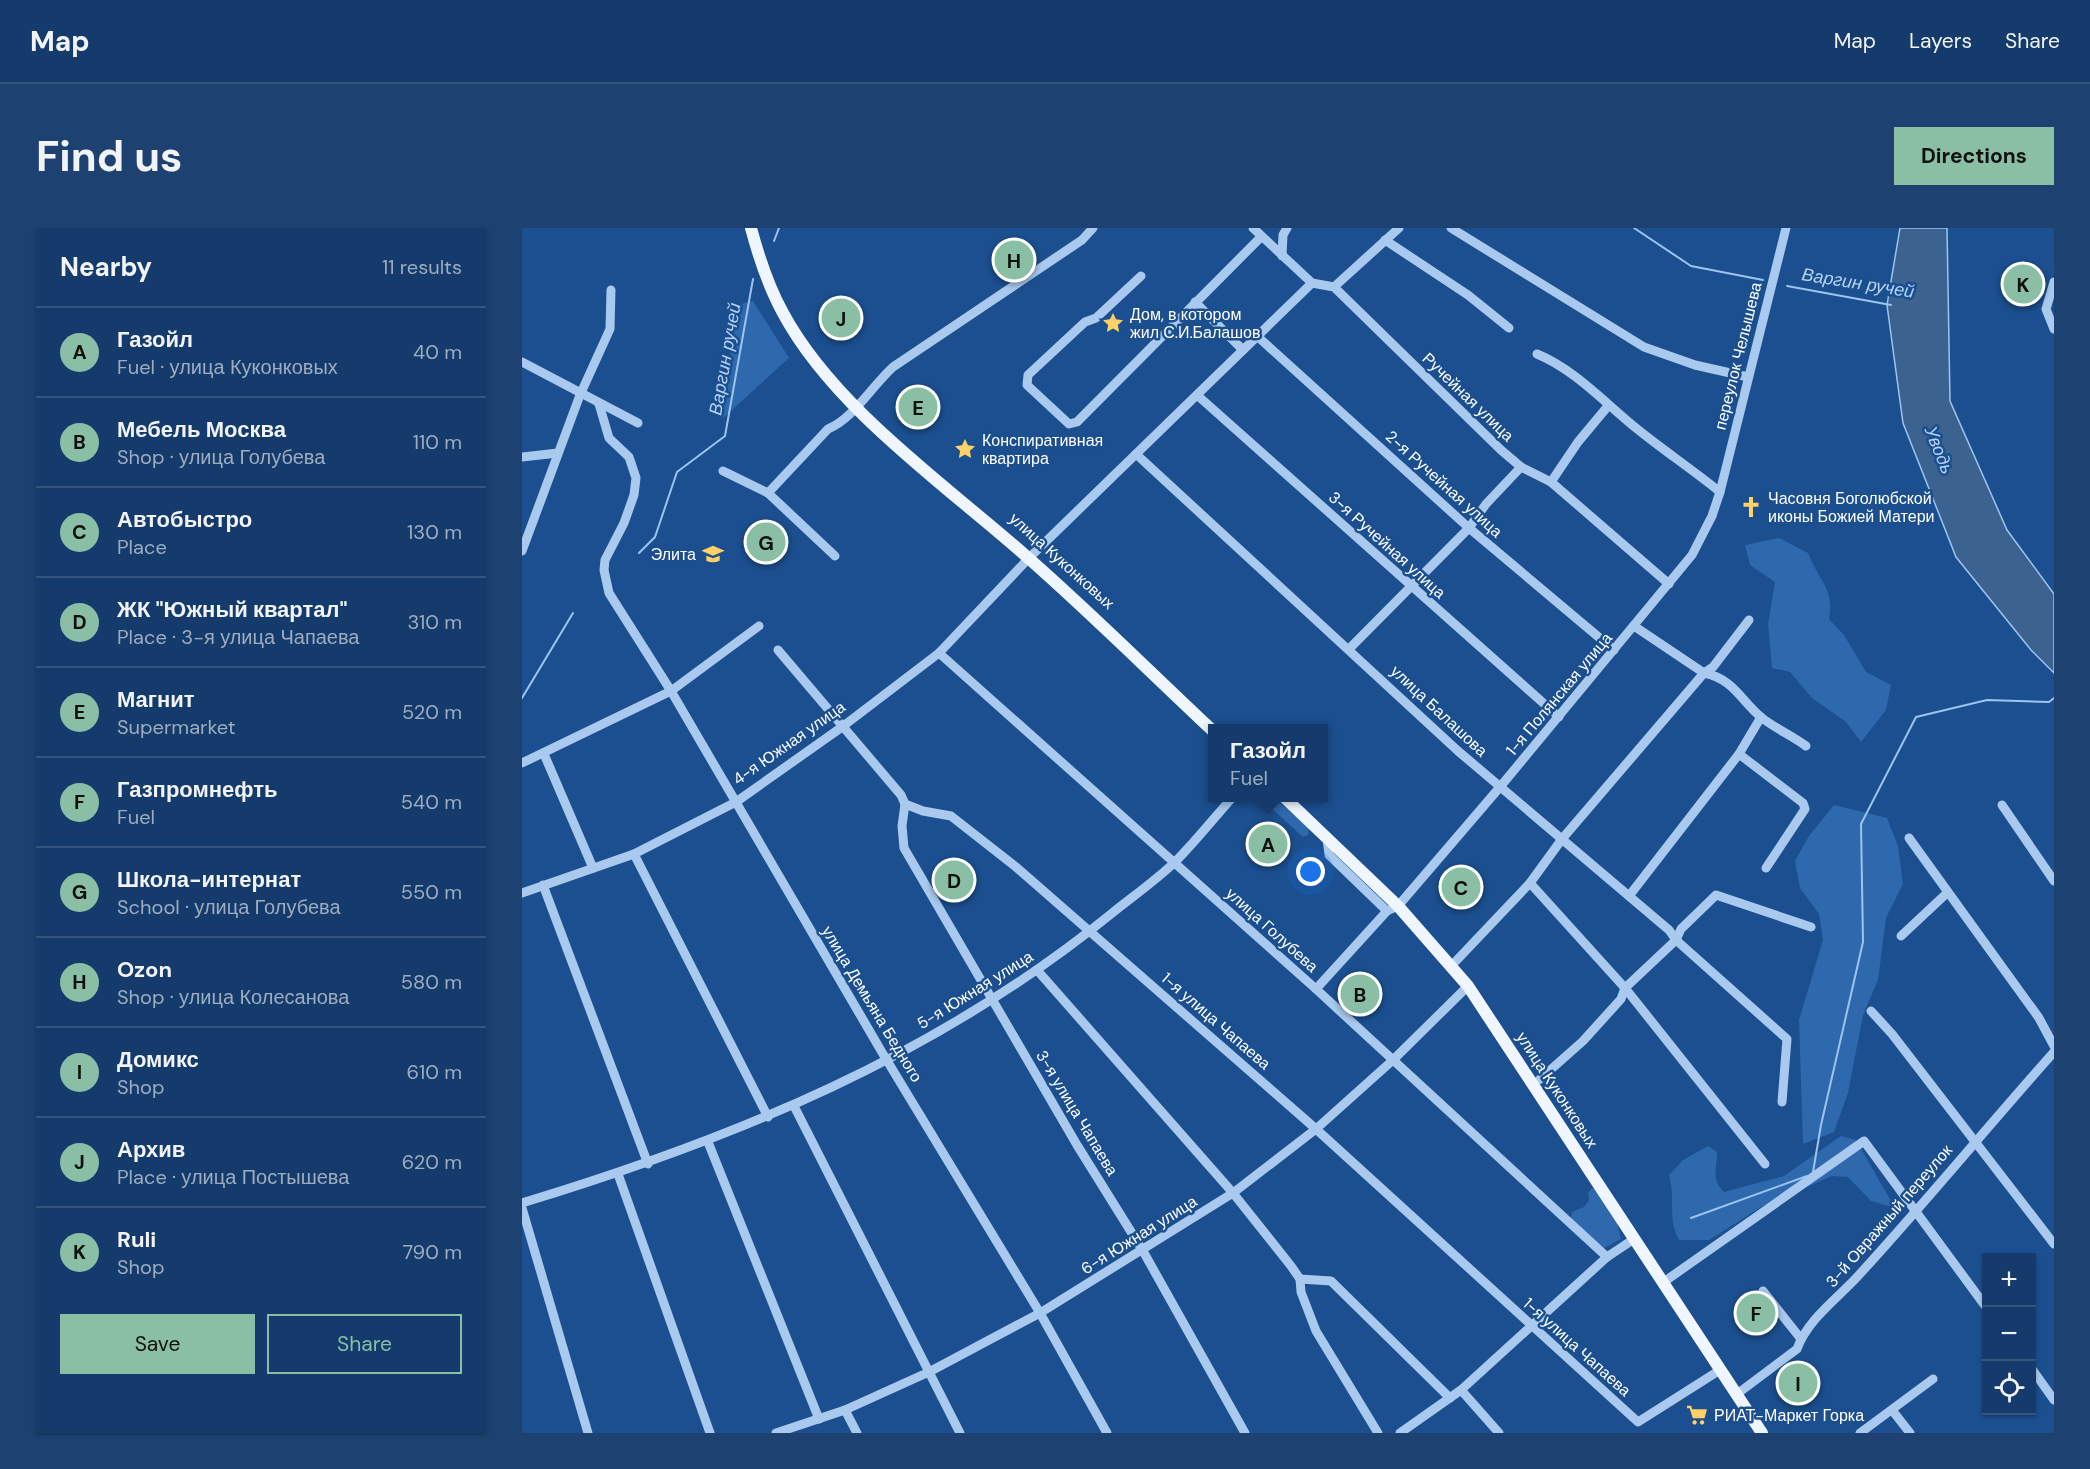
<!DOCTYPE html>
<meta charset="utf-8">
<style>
body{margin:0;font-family:"DM Sans",sans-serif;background:#1d4271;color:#f1f3f6}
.controls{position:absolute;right:18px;bottom:18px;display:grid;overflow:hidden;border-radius:0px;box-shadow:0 2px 4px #0004}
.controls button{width:54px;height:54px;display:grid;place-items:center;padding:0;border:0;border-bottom:2px solid #33557e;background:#143b6b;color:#f1f3f6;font:30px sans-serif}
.you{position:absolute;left:789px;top:644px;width:21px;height:21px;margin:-15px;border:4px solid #fff;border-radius:50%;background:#1a73e8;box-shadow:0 0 0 9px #1a73e833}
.badge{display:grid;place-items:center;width:39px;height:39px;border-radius:50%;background:#8abfa5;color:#111;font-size:20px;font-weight:700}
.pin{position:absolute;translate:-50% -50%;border:3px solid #fff;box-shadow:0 2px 6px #0006}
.popup{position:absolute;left:686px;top:496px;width:120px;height:78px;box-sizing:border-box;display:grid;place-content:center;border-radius:0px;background:#143b6b;filter:drop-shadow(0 2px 4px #0005);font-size:20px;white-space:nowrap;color:#9dadc1}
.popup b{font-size:22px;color:#f1f3f6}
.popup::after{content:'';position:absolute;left:50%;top:100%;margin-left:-12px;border:12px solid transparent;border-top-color:#143b6b}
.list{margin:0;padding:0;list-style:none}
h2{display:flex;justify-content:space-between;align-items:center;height:78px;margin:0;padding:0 24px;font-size:26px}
h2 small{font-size:20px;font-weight:400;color:#9dadc1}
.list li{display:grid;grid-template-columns:39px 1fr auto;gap:18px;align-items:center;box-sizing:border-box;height:90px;padding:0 24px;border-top:2px solid #33557e}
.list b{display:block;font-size:22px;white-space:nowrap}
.list p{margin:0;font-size:20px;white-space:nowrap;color:#9dadc1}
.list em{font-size:20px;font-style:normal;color:#9dadc1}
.actions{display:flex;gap:12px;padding:18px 24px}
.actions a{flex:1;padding:14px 0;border:2px solid #8abfa5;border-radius:0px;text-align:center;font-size:21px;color:#8abfa5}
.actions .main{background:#8abfa5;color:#111}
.icon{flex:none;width:33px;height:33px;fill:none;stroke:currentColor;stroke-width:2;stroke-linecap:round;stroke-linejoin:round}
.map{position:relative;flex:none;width:1532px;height:1205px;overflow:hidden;border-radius:0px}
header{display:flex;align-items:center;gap:36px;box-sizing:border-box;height:84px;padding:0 30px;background:#143b6b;border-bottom:2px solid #33557e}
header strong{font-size:28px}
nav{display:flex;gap:33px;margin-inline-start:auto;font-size:21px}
.intro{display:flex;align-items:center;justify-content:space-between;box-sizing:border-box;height:144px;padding:0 36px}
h1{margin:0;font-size:42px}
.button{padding:15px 27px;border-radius:0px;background:#8abfa5;color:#111;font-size:21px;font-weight:700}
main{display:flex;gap:36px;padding:0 36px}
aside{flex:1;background:#143b6b;border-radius:0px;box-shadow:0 2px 4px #0004}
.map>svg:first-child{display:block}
.green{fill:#2e69ad}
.water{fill:#3c6290;stroke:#9cc4f0;stroke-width:1.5}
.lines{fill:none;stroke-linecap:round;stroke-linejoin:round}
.stream{stroke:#9cc4f0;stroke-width:2}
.minor{stroke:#a9c9ee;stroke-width:9}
.major{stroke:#f0f6ff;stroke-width:12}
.labels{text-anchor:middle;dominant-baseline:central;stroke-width:5;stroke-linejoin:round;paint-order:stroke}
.poi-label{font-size:16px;fill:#fff;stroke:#1b4f8f;text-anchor:start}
.street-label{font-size:16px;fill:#fff;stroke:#1b4f8f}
.water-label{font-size:18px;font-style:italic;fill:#b5d3f5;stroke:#1b4f8f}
</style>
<header>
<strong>Map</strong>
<nav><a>Map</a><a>Layers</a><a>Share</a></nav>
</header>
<div class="intro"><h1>Find us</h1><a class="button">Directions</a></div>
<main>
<aside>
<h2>Nearby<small>11 results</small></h2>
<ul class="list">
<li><span class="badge">A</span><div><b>Газойл</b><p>Fuel · улица Куконковых</p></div><em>40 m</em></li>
<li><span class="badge">B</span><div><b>Мебель Москва</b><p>Shop · улица Голубева</p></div><em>110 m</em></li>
<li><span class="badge">C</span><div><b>Автобыстро</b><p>Place</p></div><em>130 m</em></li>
<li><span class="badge">D</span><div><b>ЖК &quot;Южный квартал&quot;</b><p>Place · 3-я улица Чапаева</p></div><em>310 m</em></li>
<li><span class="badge">E</span><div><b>Магнит</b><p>Supermarket</p></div><em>520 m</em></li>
<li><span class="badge">F</span><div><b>Газпромнефть</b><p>Fuel</p></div><em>540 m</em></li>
<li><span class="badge">G</span><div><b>Школа-интернат</b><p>School · улица Голубева</p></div><em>550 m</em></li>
<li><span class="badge">H</span><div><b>Ozon</b><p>Shop · улица Колесанова</p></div><em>580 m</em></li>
<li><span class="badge">I</span><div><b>Домикс</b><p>Shop</p></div><em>610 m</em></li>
<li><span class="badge">J</span><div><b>Архив</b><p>Place · улица Постышева</p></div><em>620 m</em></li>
<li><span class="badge">K</span><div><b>Ruli</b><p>Shop</p></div><em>790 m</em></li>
</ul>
<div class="actions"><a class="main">Save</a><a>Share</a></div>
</aside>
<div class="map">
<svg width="1532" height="1205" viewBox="0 0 1532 1205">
<rect width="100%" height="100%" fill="#1b4f8f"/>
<g class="green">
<path d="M231,73l36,57 -67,61 15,-114z"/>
<path d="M1257,310l29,15c10,27 27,36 21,66l15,16 22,37 25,13 -5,25 -25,32 -15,-20 -34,-24 -22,-26 -18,-4 -4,-44 7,-42 -25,-17 -5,-20z"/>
<path d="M752,570l35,29 -1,8 -5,2 -34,-31z"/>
<path d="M1312,577l53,13 11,28 5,38 -17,34 -8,62 -15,35 -15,78 -14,39 -31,12 -4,-124 24,-80 -4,-26 -19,-26 -5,-27 14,-25z"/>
<path d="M1319,908l15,4 39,68 -24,-7 -23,-24 -16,-1 -69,30 -54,34h-30c-12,-23 -3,-40 -10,-65l14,-15 25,-14 9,6c0,16 -6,28 7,40l60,-16z"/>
<path d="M1070,960l5,2 20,32 4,17 -17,9 -33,-29 1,-7 12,-5 5,-7 -1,-7z"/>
</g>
<path class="water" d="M1378,0h47l3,173 57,129 47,64v79l-23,-23 -75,-93 -53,-134 -16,-118z"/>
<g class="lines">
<g class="stream">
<path d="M1112,0l57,38 72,14"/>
<path d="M252,13l5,-13"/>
<path d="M1265,58l104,19"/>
<path d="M117,325l16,-16 22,-65 48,-36 28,-157"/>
<path d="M0,470l51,-85"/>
<path d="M1291,944l8,-47 42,-183 -2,-118 55,-107 71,-17 62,2 5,-4"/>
<path d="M1169,990l116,-42"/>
</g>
<g class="minor">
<path d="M731,0l59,55 22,4 167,163 20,17 30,15 118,102"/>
<path d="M929,0l193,119 51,18 53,12"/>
<path d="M863,12l83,55 41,33"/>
<path d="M760,28l1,-21 4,-7"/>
<path d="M619,48l-45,42 -11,4 -57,53 -1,10 42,39 8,-2 184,-185"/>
<path d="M1532,54l-8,27 8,20"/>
<path d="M812,59l65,-59"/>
<path d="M673,74l48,48"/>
<path d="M735,108l212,192 145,122"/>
<path d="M1015,126c37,15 68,49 99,74 27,22 57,42 84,64"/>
<path d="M0,134l116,61"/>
<path d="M675,167l362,322"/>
<path d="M77,176l10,34 20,19 7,21 -2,17 -10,28 -19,37 -1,10 5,23 62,98 212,363 157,259 67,120"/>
<path d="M614,226l322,297 211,179 7,10 111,99 -5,63"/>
<path d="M0,229l36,-4"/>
<path d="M201,243l45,22 67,63"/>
<path d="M1029,254l27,-40 30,-36"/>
<path d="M246,265l60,-64c25,-10 44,-43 65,-62l189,-127 11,-12"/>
<path d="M0,323l58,-156 30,-66 1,-39"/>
<path d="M510,327l280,-272"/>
<path d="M1112,398l70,47c30,6 37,28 58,45 13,10 30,18 44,28"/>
<path d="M827,421l120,-121 17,-24 35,-37"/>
<path d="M256,422l123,145 4,9 18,7 28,5 65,51 300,262 322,293 82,-52"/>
<path d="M417,425l377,336 291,268"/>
<path d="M22,526l49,114"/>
<path d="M1217,526l64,49 2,6 -39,59"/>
<path d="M0,535l149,-72 88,-65"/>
<path d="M383,576l-3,22 2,22 173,297 66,106 102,182"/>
<path d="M1480,577l52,76"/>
<path d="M805,610l2,17 58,56 11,-5 102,-119 192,-232 20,-39 8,-24 66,-264"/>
<path d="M1387,610l130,180 15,28"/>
<path d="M112,626l134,263"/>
<path d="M1008,655l95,105 140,176"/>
<path d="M21,657l105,279"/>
<path d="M0,665l112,-39 102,-52 106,-75 97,-74 90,-95"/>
<path d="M1107,668l110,-142 22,-37"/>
<path d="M1379,708l46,-43"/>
<path d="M934,733l74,-78 32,-44 142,-166 9,-6 36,-47"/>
<path d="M515,742l196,223 58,73 9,13 1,13 15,39 62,102"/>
<path d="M794,761l71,-78"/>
<path d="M1349,783l21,23 162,210"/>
<path d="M1017,852l44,-39 38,-42 4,-11 51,-48 5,-11 35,-34 95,32"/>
<path d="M272,878l166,327"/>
<path d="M186,914l111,277"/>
<path d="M96,946l92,259"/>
<path d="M0,975c214,-65 414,-147 589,-289 21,-17 44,-33 64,-52 20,-20 38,-43 57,-64"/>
<path d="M0,980l66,225"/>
<path d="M778,1051l31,2 119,117"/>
<path d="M1146,1051l196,-138 122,166"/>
<path d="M1241,1063l38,48"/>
<path d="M1510,1141l22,31"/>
<path d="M939,1162l38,43"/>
<path d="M1219,1163l56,-42c11,-30 40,-50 61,-73 67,-73 130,-150 196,-224"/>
<path d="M323,1182l12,23"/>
<path d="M1370,1182l18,23"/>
<path d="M254,1205l69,-23 84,-38 111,-59 193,-120 83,-64 77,-69 75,-74"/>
<path d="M878,1205l61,-43 146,-133 27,-18"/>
<path d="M1338,1205l73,-54"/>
</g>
<g class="major">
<path d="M229,0c8,30 17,58 32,85 51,95 163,172 243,243 64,56 124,116 186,174"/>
<path d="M763,570l113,108 70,80 294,447"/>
</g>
</g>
<defs>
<symbol id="sight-bare" viewBox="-9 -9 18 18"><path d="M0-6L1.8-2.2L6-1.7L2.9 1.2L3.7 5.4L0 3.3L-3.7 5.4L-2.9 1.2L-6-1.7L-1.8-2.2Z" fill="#ffd166" stroke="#1b4f8f" stroke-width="2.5" paint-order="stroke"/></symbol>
<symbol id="church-bare" viewBox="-9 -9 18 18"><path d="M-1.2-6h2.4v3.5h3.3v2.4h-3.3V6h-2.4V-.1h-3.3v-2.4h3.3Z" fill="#ffd166" stroke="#1b4f8f" stroke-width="2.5" paint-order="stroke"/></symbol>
<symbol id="school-bare" viewBox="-9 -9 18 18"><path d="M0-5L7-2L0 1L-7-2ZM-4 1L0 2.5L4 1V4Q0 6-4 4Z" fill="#ffd166" stroke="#1b4f8f" stroke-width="2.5" paint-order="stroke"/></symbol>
<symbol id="supermarket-bare" viewBox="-9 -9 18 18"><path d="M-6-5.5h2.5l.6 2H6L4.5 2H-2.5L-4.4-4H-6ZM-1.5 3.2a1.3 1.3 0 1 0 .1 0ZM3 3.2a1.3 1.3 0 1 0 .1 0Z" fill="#ffd166" stroke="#1b4f8f" stroke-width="2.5" paint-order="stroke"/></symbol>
</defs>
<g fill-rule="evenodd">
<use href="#sight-bare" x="576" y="80" width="30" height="30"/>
<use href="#sight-bare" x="428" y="206" width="30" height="30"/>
<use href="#church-bare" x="1214" y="264" width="30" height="30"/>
<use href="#school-bare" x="176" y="311" width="30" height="30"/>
<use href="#supermarket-bare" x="1160" y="1172" width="30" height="30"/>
</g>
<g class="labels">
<g class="poi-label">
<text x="608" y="86">Дом, в котором<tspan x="608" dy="18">жил С.И.Балашов</tspan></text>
<text x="460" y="212">Конспиративная<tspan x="460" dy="18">квартира</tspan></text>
<text x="1246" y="270">Часовня Боголюбской<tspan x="1246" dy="18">иконы Божией Матери</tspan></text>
<text x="174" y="326" text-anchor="end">Элита</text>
<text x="1192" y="1187">РИАТ-Маркет Горка</text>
</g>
<g class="street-label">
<text transform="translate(1216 128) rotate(-76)">переулок Челышева</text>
<text transform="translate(946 169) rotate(44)">Ручейная улица</text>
<text transform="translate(922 256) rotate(42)">2-я Ручейная улица</text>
<text transform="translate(865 317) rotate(42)">3-я Ручейная улица</text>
<text transform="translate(540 333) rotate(42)">улица Куконковых</text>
<text transform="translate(1037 466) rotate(-50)">1-я Полянская улица</text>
<text transform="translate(917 483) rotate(43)">улица Балашова</text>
<text transform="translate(267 515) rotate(-35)">4-я Южная улица</text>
<text transform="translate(750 702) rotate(42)">улица Голубева</text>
<text transform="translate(453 762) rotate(-32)">5-я Южная улица</text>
<text transform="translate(350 776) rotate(59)">улица Демьяна Бедного</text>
<text transform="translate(694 793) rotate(41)">1-я улица Чапаева</text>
<text transform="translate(1035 862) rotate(57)">улица Куконковых</text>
<text transform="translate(555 885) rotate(59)">3-я улица Чапаева</text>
<text transform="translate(1367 988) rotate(-49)">3-й Овражный переулок</text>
<text transform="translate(617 1007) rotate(-32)">6-я Южная улица</text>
<text transform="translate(1055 1119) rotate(42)">1-я улица Чапаева</text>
</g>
<g class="water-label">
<text transform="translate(1336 55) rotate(9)">Варгин ручей</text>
<text transform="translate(203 131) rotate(-80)">Варгин ручей</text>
<text transform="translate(1417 222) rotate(68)">Уводь</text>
</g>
</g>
</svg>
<div class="controls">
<button>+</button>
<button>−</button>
<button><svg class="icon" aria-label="locate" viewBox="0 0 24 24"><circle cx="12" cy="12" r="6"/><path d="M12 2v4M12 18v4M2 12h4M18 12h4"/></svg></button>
</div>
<div class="you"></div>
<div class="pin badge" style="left:746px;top:616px">A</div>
<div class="popup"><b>Газойл</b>Fuel</div>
<div class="pin badge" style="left:838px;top:766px">B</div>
<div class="pin badge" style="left:939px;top:659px">C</div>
<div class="pin badge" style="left:432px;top:652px">D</div>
<div class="pin badge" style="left:396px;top:179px">E</div>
<div class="pin badge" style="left:1234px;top:1085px">F</div>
<div class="pin badge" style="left:244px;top:314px">G</div>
<div class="pin badge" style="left:492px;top:32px">H</div>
<div class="pin badge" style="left:1276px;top:1155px">I</div>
<div class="pin badge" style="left:319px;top:90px">J</div>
<div class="pin badge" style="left:1501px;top:56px">K</div>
</div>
</main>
